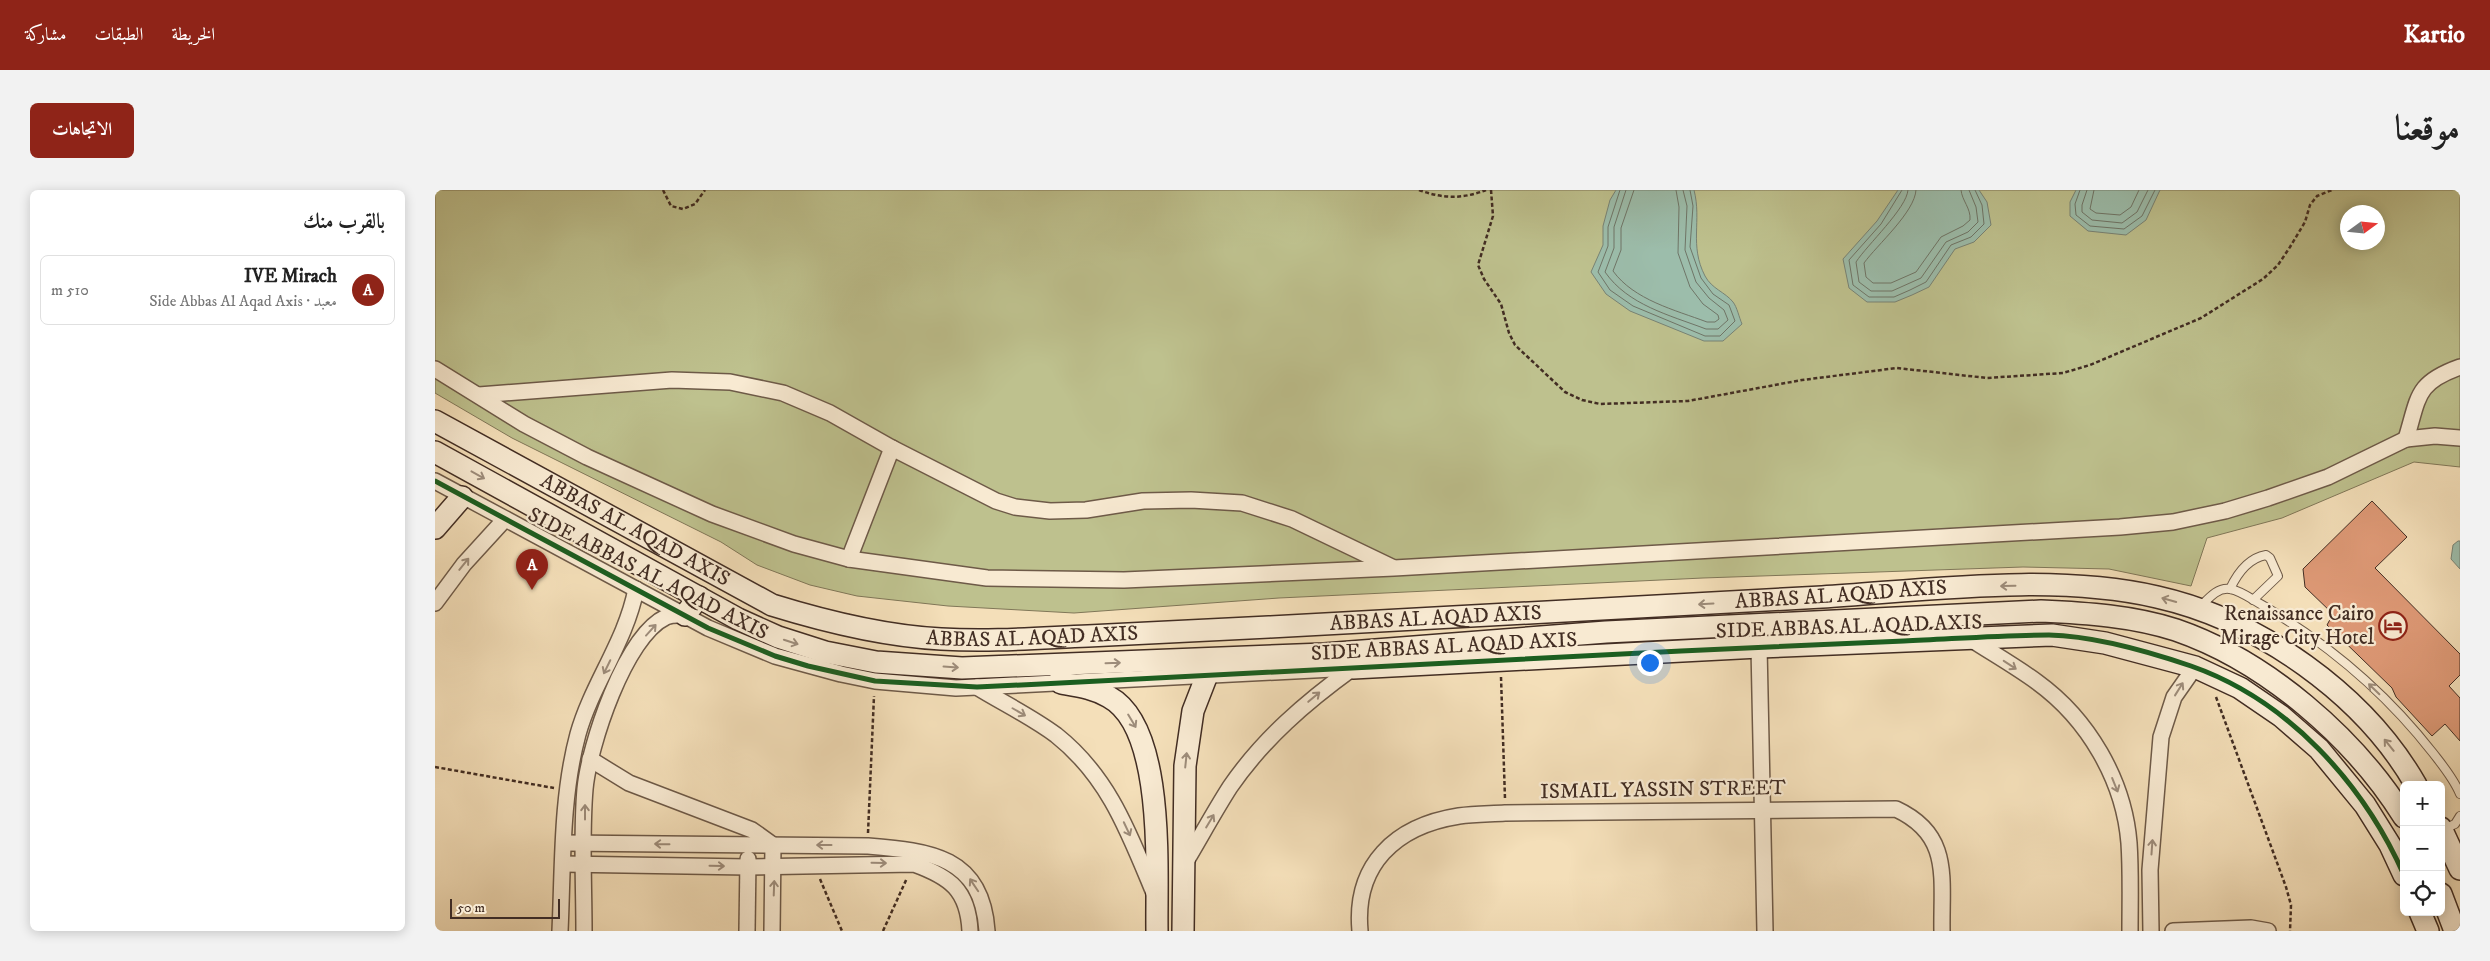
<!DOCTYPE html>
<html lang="ar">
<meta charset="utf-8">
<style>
body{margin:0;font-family:"IM FELL DW Pica",Amiri,serif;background:#f2f2f2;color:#222;direction:rtl}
.controls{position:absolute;right:15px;bottom:15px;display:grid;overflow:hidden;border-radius:8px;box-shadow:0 2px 12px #0003}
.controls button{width:45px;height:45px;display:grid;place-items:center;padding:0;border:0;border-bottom:1px solid #e0e0e0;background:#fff;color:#222;font:25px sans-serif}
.compass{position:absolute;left:1905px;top:15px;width:45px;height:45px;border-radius:50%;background:#fff;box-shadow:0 2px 12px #0003;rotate:75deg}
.scale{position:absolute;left:15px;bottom:12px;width:110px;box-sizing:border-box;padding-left:5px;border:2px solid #422d23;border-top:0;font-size:14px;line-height:18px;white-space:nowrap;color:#422d23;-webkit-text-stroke:4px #f8ead2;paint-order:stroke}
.you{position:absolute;left:1214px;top:472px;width:18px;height:18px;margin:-12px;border:4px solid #fff;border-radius:50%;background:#1a73e8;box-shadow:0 0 0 8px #1a73e833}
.badge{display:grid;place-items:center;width:32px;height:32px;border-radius:50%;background:#8f2418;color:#fff;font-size:16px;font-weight:700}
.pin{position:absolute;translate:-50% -41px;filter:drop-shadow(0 1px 2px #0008)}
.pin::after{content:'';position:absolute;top:26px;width:18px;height:15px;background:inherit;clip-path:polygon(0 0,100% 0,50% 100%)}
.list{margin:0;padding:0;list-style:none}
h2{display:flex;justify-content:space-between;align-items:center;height:65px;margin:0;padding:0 20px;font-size:21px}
h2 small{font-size:16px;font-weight:400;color:#767676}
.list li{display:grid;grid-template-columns:32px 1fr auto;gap:15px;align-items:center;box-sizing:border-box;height:70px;margin:0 10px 10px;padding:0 10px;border:1px solid #e0e0e0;border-radius:8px}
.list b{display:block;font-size:19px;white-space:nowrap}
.list p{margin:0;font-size:16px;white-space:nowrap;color:#767676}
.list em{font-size:16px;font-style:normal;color:#767676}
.icon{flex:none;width:28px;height:28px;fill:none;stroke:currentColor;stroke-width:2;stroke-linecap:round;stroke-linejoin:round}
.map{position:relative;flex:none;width:2025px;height:741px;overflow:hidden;direction:ltr;border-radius:8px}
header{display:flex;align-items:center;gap:30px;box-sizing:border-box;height:70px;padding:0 25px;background:#8f2418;color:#fff}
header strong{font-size:24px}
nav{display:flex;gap:28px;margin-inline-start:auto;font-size:18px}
.intro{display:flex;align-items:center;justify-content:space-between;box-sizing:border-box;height:120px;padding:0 30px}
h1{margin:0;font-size:35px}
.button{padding:12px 22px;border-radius:8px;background:#8f2418;color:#fff;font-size:18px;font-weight:700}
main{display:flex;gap:30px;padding:0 30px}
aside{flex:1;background:#fff;border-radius:8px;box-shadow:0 2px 12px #0003}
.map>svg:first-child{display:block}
.green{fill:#bec18e;stroke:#807758;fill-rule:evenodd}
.water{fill:#9cbdab;stroke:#788375}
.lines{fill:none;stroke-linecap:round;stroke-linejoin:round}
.shore{stroke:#6f7567;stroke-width:1}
.building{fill:#de9976;stroke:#422d23}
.lane-casing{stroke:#6e5a48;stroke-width:10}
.street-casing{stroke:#6e5a48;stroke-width:18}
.secondary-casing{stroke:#422d23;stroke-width:24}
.path{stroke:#422d23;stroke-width:2.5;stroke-dasharray:4 2.5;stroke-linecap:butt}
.lane{stroke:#f8ead2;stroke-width:8}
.street{stroke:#f8ead2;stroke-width:15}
.secondary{stroke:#f8ead2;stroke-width:21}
.cycleway-casing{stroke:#f8ead2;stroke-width:8}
.cycleway{stroke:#1b5e20;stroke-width:5}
.oneway{stroke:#9d8c7a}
.labels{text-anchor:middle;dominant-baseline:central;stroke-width:4.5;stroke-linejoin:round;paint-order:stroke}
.street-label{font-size:21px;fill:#422d23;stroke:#f8ead2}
.poi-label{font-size:21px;fill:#422d23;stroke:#f8ead2;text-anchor:end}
</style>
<header>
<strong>Kartio</strong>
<nav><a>الخريطة</a><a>الطبقات</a><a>مشاركة</a></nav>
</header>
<div class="intro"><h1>موقعنا</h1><a class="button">الاتجاهات</a></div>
<main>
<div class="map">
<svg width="2025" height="741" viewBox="0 0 2025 741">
<rect width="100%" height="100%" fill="#f4dfb9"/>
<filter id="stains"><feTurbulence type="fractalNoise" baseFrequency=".004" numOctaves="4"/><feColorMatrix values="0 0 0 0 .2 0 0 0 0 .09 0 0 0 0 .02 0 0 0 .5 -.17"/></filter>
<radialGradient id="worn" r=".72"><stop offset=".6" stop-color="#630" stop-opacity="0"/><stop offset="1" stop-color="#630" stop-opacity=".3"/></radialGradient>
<path class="green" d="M0,0h2025v277l-46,-5 -132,56 -75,20 -16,48 -82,-17 -86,-2 -320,11 -424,20 -205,15 -126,-7 -91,-10 -47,-11 -53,-20 -36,-23 -209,-104 -77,-45zM1912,22h30v30h-30z"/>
<g class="water">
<path d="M1181,0h78c8,31 -5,55 11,86 7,13 20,16 28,26 4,5 6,15 9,22l-19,17h-19l-74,-30 -24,-17 -15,-22 12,-27v-19l7,-26z"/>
<path d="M1463,0h81l8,12 4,23 -17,17 -19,7 -26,38 -17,8 -17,7h-28l-18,-14 -6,-29 34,-38z"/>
<path d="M1641,0h84l-14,30 -20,15 -38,-4 -18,-15v-14z"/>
<path d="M2023,351h2v28l-9,-10 2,-14z"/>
</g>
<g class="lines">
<g class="shore">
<path d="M1185,0l-12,37v19l-10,26 12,18 23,16 72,30h15l15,-15 -6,-16 -16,-11 -12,-16 -11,-31 3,-41 -3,-16"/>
<path d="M1191,0l-12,37v21l-9,24c23,33 64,43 101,57h12l10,-9 -4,-10 -15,-12 -13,-16 -11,-32 2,-44 -4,-16"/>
<path d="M1199,0l-13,38v22l-8,21c21,29 62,39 94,51h8l4,-3 -1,-4 -15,-11 -13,-17 -12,-34 1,-46 -3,-17"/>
<path d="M1467,0l-21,34 -32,36 4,25 16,12h25l16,-7 16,-8 25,-37 20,-8 13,-13 -2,-19 -7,-15"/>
<path d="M1473,0c-1,18 -41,55 -52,72l3,20 12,9h21l29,-13 25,-36 22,-10 10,-10 -2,-15 -7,-17"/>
<path d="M1481,0c-1,22 -39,55 -52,73l2,14 7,6h18l25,-11 25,-35 22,-11 7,-6c1,-12 -8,-19 -9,-30"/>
<path d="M1645,0l-5,14 1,11 14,11 34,3 18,-13 13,-26"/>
<path d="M1652,0l-5,15v7l10,8 30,3 15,-11 11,-22"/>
<path d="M1659,0l-4,19 6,4 24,2 11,-8 8,-17"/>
</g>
</g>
<path class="building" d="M1937,311l35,36 -32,31 85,86v21l-11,11 11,12v43l-15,-17 -13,12 -36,-39 -4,-9 -65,-63 6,-11 -28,-27 -2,-18z"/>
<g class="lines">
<defs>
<g id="lane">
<path d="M1795,399c7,-15 19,-31 36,-34l4,3 8,18 -25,24"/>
<path d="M1764,418c9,-9 18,-21 31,-19 12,2 24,12 34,17 64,38 123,88 169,147 10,13 21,26 27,41"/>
<path d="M2009,639l11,-5 5,-8"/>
</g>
<g id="street">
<path d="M0,179l89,55 63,33 125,57 82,30 55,15 138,19 137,2 270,-12 726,-41 53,-5 52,-11 43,-13 60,-21 78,-38 29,-3 25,2"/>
<path d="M44,205l193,-15 58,2 53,11 47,20 62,35 104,53 19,6 35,4 36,-1 57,-9 48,-1 51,3 50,16 100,48"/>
<path d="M1971,249c13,-42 9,-56 54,-72"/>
<path d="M0,291l273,147 67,28 66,18 34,7 81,7 397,-20"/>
<path d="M414,369l43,-111"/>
<path d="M0,413l29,-39 41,-45"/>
<path d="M1534,448c23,15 46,28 68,44 51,37 87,98 92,161 2,29 1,59 1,88"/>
<path d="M1324,457l6,284"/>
<path d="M542,497c26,16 55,30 79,48 53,42 73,98 98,158"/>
<path d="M155,569l39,24 123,47 21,15 -1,86"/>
<path d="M129,653l304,3c62,5 114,10 119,85"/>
<path d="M750,673c15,-25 29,-51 45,-76 33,-48 76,-85 123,-119"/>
<path d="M128,674l185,3 166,-3c36,13 54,26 56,67"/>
<path d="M125,741c3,-65 1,-134 18,-197 14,-50 48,-93 58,-145"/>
<path d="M149,741c0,-47 -3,-95 1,-142 4,-43 40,-153 81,-172 6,-3 13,-2 19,-2"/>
<path d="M312,741l1,-72"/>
<path d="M925,741c-6,-66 35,-105 99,-115 15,-2 31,-2 46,-3l391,-4c56,26 45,69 46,122"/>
<path d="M1716,741l-1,-61 11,-133 13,-40 21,-30"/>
<path d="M1738,741l78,-3 17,3"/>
</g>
<g id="secondary">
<path id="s1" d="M0,231l337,184c55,17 111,31 169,34 49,3 98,-1 147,-3 60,-3 121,-6 181,-9 184,-9 368,-19 553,-30 107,-7 230,-24 335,0 102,23 207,97 259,188"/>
<path d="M0,262l303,167 40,18 47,15 51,10 86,6 362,-14 282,-22 435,-21c45,2 92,5 135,19 90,31 178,107 228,187"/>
<path d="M0,338l27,-31"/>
<path d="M250,425l14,-18"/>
<path d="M626,475v18c17,3 33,5 48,14 57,31 47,176 48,234"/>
<path d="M918,478l406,-21 293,-12 53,8 90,24 45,21 41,28 38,33 46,56 25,40 14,30"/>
<path d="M2006,638l19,41"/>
<path d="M2006,704l14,37"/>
<path d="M1985,722l8,19"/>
<path d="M748,741l2,-165 8,-55 14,-36"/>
</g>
</defs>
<use href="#lane" class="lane-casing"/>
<use href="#street" class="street-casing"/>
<use href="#secondary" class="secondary-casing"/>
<g class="path">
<path d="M228,0l8,16 12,3 12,-5 10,-14"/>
<path d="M984,0c24,9 44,9 67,0"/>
<path d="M1056,0l2,26 -15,49 6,14 17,25 8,29 6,12 50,47 17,8 18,4 88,-3 114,-21 95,-12 90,10 76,-5 27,-8 111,-47 62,-39 15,-14 12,-18 15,-25 5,-17 7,-9 15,-6"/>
<path d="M1066,487l4,122"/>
<path d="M1781,507l70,190 5,18 -1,26"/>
<path d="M0,577l119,21"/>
<path d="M433,643l6,-137"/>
<path d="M385,689l22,52"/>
<path d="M448,741l24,-53"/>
</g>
<use href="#lane" class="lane"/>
<use href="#street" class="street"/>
<use href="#secondary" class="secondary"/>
<defs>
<path id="cycleway" d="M0,291l273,147 67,28 33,10 67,15 102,6c235,-11 470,-24 704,-36 74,-4 148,-7 223,-10 48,-2 97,-6 145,-6 47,1 98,16 142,31 97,34 172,117 213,209"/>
</defs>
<use href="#cycleway" class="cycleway-casing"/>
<use href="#cycleway" class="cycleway"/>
</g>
<defs><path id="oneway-shaft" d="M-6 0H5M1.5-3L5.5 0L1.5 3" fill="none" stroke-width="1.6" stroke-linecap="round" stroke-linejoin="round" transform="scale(1.25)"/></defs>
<g class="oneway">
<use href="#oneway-shaft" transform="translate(43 285) rotate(29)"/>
<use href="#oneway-shaft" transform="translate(29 374) rotate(-51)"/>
<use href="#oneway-shaft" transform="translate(1573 396) rotate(179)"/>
<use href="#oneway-shaft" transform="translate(1734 410) rotate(-164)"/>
<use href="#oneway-shaft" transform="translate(1271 414) rotate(177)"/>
<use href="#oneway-shaft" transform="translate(216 440) rotate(-48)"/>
<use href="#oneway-shaft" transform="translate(356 452) rotate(18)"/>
<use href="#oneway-shaft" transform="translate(678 473) rotate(-2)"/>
<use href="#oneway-shaft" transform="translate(1575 475) rotate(33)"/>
<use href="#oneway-shaft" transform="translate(172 477) rotate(116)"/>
<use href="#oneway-shaft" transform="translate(516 477) rotate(4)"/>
<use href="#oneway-shaft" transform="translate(1744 499) rotate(-58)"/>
<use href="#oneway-shaft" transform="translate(1939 499) rotate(-136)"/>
<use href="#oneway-shaft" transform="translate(879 507) rotate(-40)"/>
<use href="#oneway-shaft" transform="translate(584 522) rotate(30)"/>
<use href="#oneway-shaft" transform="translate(697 531) rotate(59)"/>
<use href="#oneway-shaft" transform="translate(1954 555) rotate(-129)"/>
<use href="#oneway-shaft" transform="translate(751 570) rotate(-84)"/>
<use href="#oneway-shaft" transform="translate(1680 595) rotate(68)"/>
<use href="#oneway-shaft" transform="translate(150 622) rotate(-90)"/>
<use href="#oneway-shaft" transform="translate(775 631) rotate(-59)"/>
<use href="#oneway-shaft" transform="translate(692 639) rotate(65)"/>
<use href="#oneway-shaft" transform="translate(227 654) rotate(-179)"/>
<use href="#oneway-shaft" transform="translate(389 655) rotate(-180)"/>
<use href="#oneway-shaft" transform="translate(1717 657) rotate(-86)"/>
<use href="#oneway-shaft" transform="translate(444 673) rotate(1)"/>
<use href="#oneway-shaft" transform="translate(282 676) rotate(1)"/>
<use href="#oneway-shaft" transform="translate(539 695) rotate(-124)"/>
<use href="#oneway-shaft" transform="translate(339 698) rotate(-88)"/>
</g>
<defs>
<symbol id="hotel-ring" viewBox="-11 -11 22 22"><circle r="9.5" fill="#f8ead2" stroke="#8f2418" stroke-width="1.5"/><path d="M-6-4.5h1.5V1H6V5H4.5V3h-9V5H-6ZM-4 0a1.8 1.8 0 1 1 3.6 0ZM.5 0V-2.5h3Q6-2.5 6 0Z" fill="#8f2418"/></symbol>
</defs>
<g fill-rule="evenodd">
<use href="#hotel-ring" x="1942" y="420" width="32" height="32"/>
</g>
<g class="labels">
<g class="street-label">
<text stroke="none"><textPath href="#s1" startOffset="228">ABBAS AL AQAD AXIS</textPath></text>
<text transform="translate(213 384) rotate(27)">SIDE ABBAS AL AQAD AXIS</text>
<text stroke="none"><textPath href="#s1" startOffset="1458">ABBAS AL AQAD AXIS</textPath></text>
<text stroke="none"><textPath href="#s1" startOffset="1052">ABBAS AL AQAD AXIS</textPath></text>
<text transform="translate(1414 437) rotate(-2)">SIDE ABBAS AL AQAD AXIS</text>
<text stroke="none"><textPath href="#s1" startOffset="648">ABBAS AL AQAD AXIS</textPath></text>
<text transform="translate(1009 457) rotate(-3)">SIDE ABBAS AL AQAD AXIS</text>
<text transform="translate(1228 600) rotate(-1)">ISMAIL YASSIN STREET</text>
</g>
<g class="poi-label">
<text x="1939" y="424">Renaissance Cairo<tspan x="1939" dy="24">Mirage City Hotel</tspan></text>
</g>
</g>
<rect width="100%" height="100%" filter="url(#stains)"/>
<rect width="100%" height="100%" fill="url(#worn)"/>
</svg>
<div class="controls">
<button>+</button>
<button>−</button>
<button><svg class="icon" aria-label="locate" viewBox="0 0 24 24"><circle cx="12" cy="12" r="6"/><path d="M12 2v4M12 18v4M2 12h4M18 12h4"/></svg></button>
</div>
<svg class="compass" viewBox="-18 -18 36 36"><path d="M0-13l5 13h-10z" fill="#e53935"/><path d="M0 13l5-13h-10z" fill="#767676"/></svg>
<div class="scale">50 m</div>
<div class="you"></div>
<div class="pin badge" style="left:97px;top:400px">A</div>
</div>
<aside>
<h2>بالقرب منك<small></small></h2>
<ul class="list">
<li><span class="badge">A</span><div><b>IVE Mirach</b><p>معبد · Side Abbas Al Aqad Axis</p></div><em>510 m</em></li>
</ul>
</aside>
</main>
